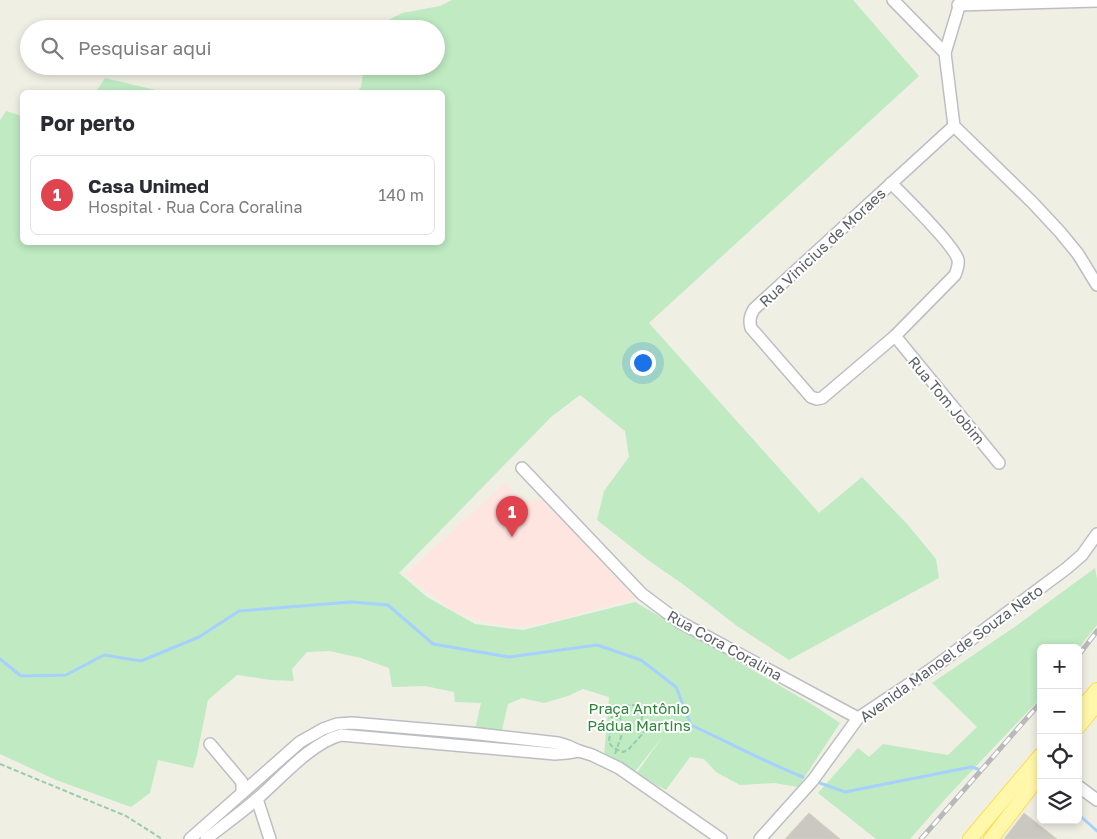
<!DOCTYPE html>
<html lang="pt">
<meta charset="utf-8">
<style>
body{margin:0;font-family:"Golos Text",sans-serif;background:#f2f2f3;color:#2b2b33}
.controls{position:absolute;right:15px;bottom:15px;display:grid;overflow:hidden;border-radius:8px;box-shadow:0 2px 8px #0003}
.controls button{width:45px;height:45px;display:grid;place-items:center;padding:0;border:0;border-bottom:1px solid #e1e1e2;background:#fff;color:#2b2b33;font:25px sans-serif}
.you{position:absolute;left:642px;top:362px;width:18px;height:18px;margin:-12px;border:4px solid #fff;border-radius:50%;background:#1a73e8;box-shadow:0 0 0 8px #1a73e833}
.badge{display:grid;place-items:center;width:32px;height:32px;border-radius:50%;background:#1a73e8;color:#fff;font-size:16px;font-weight:700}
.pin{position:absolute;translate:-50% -41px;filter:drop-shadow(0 1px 2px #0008)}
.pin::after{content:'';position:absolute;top:26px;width:18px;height:15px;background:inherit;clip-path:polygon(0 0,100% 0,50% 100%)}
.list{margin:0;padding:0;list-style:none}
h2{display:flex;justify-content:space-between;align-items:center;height:65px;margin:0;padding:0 20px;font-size:21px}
h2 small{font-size:16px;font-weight:400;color:#7c7c81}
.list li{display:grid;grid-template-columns:32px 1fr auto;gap:15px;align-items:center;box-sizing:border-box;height:80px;margin:0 10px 10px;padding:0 10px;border:1px solid #e1e1e2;border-radius:8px}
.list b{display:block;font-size:19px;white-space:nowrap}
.list p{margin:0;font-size:16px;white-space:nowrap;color:#7c7c81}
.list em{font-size:16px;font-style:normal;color:#7c7c81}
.icon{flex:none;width:28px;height:28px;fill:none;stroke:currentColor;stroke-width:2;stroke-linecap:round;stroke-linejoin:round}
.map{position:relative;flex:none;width:1097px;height:839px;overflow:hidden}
.search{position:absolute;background:#fff;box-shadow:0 2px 8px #0003;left:20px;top:20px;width:425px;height:55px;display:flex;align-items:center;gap:12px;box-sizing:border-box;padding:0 18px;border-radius:28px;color:#7c7c81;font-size:19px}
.panel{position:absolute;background:#fff;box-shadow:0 2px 8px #0003;left:20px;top:90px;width:425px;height:155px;border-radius:8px}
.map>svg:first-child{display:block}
.medical{fill:#fee5e0}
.green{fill:#bfeac2}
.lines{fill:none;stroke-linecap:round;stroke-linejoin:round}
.stream{stroke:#a6d1ff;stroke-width:3}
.building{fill:#cbc8c1;stroke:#d6d1c2}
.minor-casing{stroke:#bcbec4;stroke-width:14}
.major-casing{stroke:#ffdb4f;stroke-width:16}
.path{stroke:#96ccaa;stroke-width:2;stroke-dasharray:5 2.5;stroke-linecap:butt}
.minor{stroke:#fff;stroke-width:11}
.major{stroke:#fff8ab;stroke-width:14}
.rail-casing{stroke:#b8b9b9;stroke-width:5}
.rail{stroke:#fff;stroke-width:3;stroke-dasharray:9;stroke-linecap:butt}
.labels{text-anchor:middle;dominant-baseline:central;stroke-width:4;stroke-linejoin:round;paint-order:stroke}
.street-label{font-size:15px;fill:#5c6066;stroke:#fff}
.park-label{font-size:15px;fill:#2c8538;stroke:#fff}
</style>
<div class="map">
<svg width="1097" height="839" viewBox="0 0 1097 839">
<rect width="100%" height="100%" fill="#f0efe4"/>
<path class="medical" d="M505,483l16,17h23l91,98 -84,24 -39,5 -34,-7 -24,-9 -24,-17 -24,-20z"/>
<g class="green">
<path d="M452,0h401l66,76 -270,247 170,190 43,-36 46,48 28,34 3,19 -150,82 -52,-34 -53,-41 -36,-25 -51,-40 7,-29 25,-34 -4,-26 -45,-36 -29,22 -152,156 28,24 48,27 48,6 112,-28 178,103 27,18 -42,64 -24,-4 -34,2 -24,-13 -12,-13 -14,-2 -24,33 -30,-16 27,-38 -30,38 -29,-18 5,-59 -26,-8 -15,7 -24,7 -22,-5 -14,6 -6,26 -27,-1 6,-26 -26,-1 -1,-10 -29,-6 -33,1 -3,-19 -28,-10 -32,-7 -22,1 -15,17 2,12 -23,-1 -34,-5 -29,25 -11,55 -4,13 -35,-8 -8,33 -19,14 -75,-27 -56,-26v-634l6,-9 16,5v126h420v-150h-85l4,-5 3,-21h72v-37h-65l31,-16 38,-7z"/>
<path d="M105,78l55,13 7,1h-71z"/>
<path d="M1095,568l2,11v46l-19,24v-1h-37v49l-8,9 -87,92 -36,41h-34l-58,-46 40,-45 11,9 14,-13 65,11 29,-28 -45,-44 84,-57z"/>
</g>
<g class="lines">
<g class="stream">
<path d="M0,659l21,17 45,-1 38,-20 37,6 58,-24 40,-26 112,-9 37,3 45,39 76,13 88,-12 44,15 35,27 15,38c37,17 74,37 112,52"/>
<path d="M820,783l25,9 126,-25 7,2"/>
<path d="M1078,814l19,17"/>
</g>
</g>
<g class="building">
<path d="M809,813l31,26h-55z"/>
<path d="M1024,813l33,26h-53z"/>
</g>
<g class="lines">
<defs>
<g id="minor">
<path d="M893,0l52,53 9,73 79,77 27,29 18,22 19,31"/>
<path d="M958,5l139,-4"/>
<path d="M945,53l16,-53"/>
<path d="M891,183c13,13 64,63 67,77 1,5 -1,10 -3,15l-60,61 -73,62 -5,1 -6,-2 -60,-69c-2,-8 -1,-12 3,-19l200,-183"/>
<path d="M895,336l104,127"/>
<path d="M522,468l120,126 36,27 180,97"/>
<path d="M210,744l32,38v11"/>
<path d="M1078,786l19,14"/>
<path d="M257,799l13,40"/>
<path d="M190,839l110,-97 23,-13 14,-5 15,-1 118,10 88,10 10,3 11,5 13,4 27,13 102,71"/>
<path d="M206,839c18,-14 36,-27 52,-41 24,-21 53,-55 83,-63l214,19 12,-1 12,-2"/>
<path d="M760,839l53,-59 45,-62 75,-50 134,-100 15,-13 15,-21"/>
</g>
<g id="major">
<path d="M1081,709l16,-19"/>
<path d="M1078,727l19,-23"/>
<path d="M970,839l71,-84"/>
<path d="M991,839l50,-65"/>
</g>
</defs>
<use href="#minor" class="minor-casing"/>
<use href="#major" class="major-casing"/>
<g class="path">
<circle cx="631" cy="716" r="11"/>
<path d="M620,713l-8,1 -3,28c3,6 8,8 14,10l5,-2 17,-19 -6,-6"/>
<path d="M615,754l10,-28"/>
<path d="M0,764l126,52 36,23"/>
</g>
<use href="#minor" class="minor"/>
<use href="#major" class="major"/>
<defs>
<g id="rail">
<path d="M1078,656l19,-25"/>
<path d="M921,839l120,-137"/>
</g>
</defs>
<use href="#rail" class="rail-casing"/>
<use href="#rail" class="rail"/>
</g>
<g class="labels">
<g class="street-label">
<text transform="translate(822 247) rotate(-43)">Rua Vinicius de Moraes</text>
<text transform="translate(947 400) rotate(50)">Rua Tom Jobim</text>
<text transform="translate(725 645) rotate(29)">Rua Cora Coralina</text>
<text transform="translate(951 653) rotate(-36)">Avenida Manoel de Souza Neto</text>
</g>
<g class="park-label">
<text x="639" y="708">Praça Antônio<tspan x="639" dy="17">Pádua Martins</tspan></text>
</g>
</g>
</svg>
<div class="controls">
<button>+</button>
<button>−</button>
<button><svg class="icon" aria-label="locate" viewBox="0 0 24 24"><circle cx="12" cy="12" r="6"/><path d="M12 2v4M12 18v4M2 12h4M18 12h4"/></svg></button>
<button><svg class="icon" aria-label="layers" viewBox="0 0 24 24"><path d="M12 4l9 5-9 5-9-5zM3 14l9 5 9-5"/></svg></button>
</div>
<div class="you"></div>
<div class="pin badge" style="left:512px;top:537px;background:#e0444e">1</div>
<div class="search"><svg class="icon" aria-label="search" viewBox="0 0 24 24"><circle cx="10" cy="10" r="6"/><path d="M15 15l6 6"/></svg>Pesquisar aqui</div>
<section class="panel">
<h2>Por perto<small></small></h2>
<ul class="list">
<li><span class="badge" style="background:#e0444e">1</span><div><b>Casa Unimed</b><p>Hospital · Rua Cora Coralina</p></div><em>140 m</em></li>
</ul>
</section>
</div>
